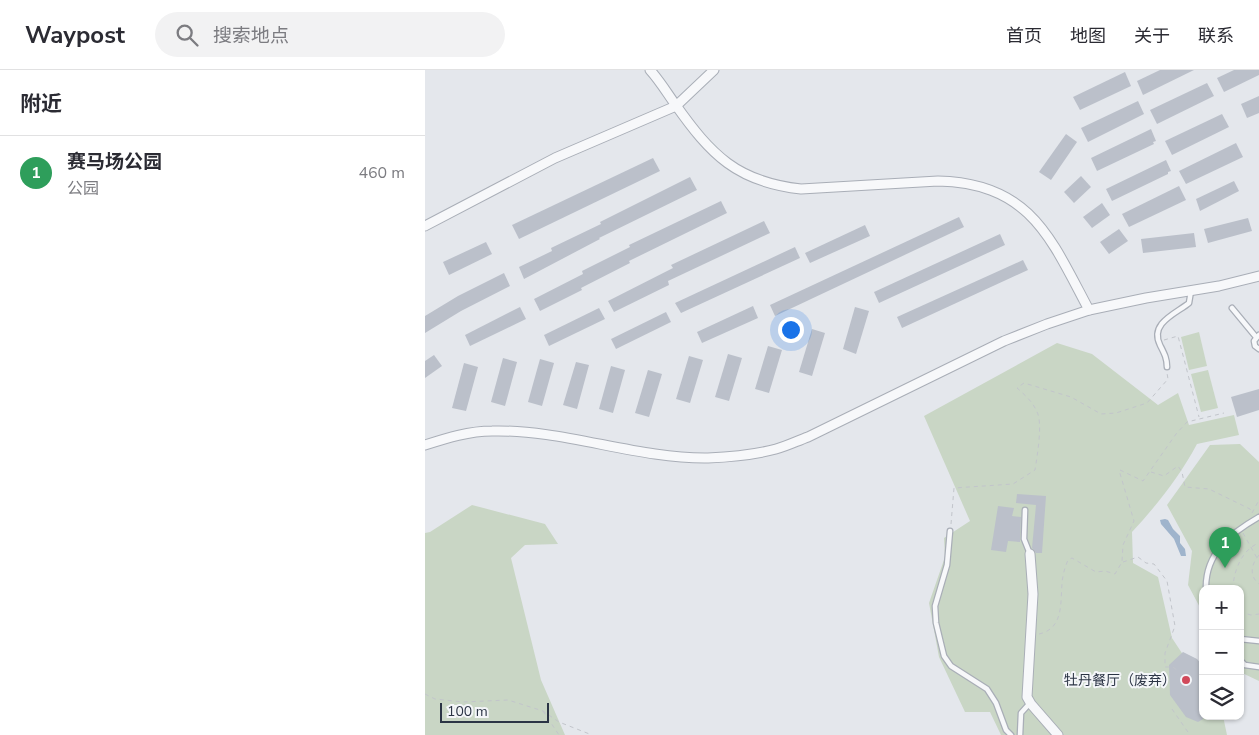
<!DOCTYPE html>
<html lang="zh">
<meta charset="utf-8">
<style>
body{margin:0;font-family:"Nunito Sans","Noto Sans SC",sans-serif;background:#f2f2f3;color:#2b2b33}
.controls{position:absolute;right:15px;bottom:15px;display:grid;overflow:hidden;border-radius:10px;box-shadow:0 1px 4px #0004}
.controls button{width:45px;height:45px;display:grid;place-items:center;padding:0;border:0;border-bottom:1px solid #e1e1e2;background:#fff;color:#2b2b33;font:25px sans-serif}
.scale{position:absolute;left:15px;bottom:12px;width:109px;box-sizing:border-box;padding-left:5px;border:2px solid #2b3445;border-top:0;font-size:14px;line-height:18px;white-space:nowrap;color:#2b3445;-webkit-text-stroke:4px #f4f6f9;paint-order:stroke}
.you{position:absolute;left:365px;top:259px;width:18px;height:18px;margin:-12px;border:4px solid #fff;border-radius:50%;background:#1a73e8;box-shadow:0 0 0 8px #1a73e833}
.badge{display:grid;place-items:center;width:32px;height:32px;border-radius:50%;background:#db2777;color:#fff;font-size:16px;font-weight:700}
.pin{position:absolute;translate:-50% -41px;filter:drop-shadow(0 1px 2px #0008)}
.pin::after{content:'';position:absolute;top:26px;width:18px;height:15px;background:inherit;clip-path:polygon(0 0,100% 0,50% 100%)}
.list{margin:0;padding:0;list-style:none}
h2{display:flex;justify-content:space-between;align-items:center;height:65px;margin:0;padding:0 20px;font-size:21px}
h2 small{font-size:16px;font-weight:400;color:#7c7c81}
.list li{display:grid;grid-template-columns:32px 1fr auto;gap:15px;align-items:center;box-sizing:border-box;height:75px;padding:0 20px;border-top:1px solid #e1e1e2}
.list b{display:block;font-size:19px;white-space:nowrap}
.list p{margin:0;font-size:16px;white-space:nowrap;color:#7c7c81}
.list em{font-size:16px;font-style:normal;color:#7c7c81}
.icon{flex:none;width:28px;height:28px;fill:none;stroke:currentColor;stroke-width:2;stroke-linecap:round;stroke-linejoin:round}
.map{position:relative;flex:none;width:834px;height:665px;overflow:hidden}
header{display:flex;align-items:center;gap:30px;box-sizing:border-box;height:70px;padding:0 25px;background:#fff;border-bottom:1px solid #e1e1e2}
header strong{font-size:24px}
nav{display:flex;gap:28px;margin-inline-start:auto;font-size:18px}
.search{width:350px;height:45px;background:#f2f2f3;display:flex;align-items:center;gap:12px;box-sizing:border-box;padding:0 18px;border-radius:28px;color:#7c7c81;font-size:19px}
main{display:flex}
aside{flex:1;background:#fff}
.map>svg:first-child{display:block}
.green{fill:#c9d6c5}
.water{fill:#9fb4cc}
.building{fill:#bbc0ca}
.lines{fill:none;stroke-linecap:round;stroke-linejoin:round}
.service-casing{stroke:#a9aeb7;stroke-width:7}
.minor-casing{stroke:#a9aeb7;stroke-width:11}
.path{stroke:#c2c5cb;stroke-width:1;stroke-dasharray:4 4;stroke-linecap:butt}
.service{stroke:#f7f8fa;stroke-width:4.5}
.minor{stroke:#f7f8fa;stroke-width:9}
.poi-dot{fill:#d1495b;stroke:#f4f6f9;stroke-width:2}
.labels{text-anchor:middle;dominant-baseline:central;stroke-width:4;stroke-linejoin:round;paint-order:stroke}
.poi-label{font-size:14px;fill:#2b3445;stroke:#f4f6f9;text-anchor:end}
</style>
<header>
<strong>Waypost</strong>
<div class="search"><svg class="icon" aria-label="search" viewBox="0 0 24 24"><circle cx="10" cy="10" r="6"/><path d="M15 15l6 6"/></svg>搜索地点</div>
<nav><a>首页</a><a>地图</a><a>关于</a><a>联系</a></nav>
</header>
<main>
<aside>
<h2>附近<small></small></h2>
<ul class="list">
<li><span class="badge" style="background:#2e9e5b">1</span><div><b>赛马场公园</b><p>公园</p></div><em>460 m</em></li>
</ul>
</aside>
<div class="map">
<svg width="834" height="665" viewBox="0 0 834 665">
<rect width="100%" height="100%" fill="#e4e7ec"/>
<g class="green">
<path d="M774,262l8,34 -18,4 -8,-33z"/>
<path d="M632,273l35,11 66,51 20,-12 11,32 45,-10 5,20 -42,9c-17,32 -40,61 -65,88l1,31 25,14 14,61 31,47v31h20l4,19h-226l-11,-23h-25l-26,-55 -10,-54 16,-46 -1,-19 26,-17 -46,-105z"/>
<path d="M783,300l10,38 -17,4 -10,-38z"/>
<path d="M815,374l19,18v219l-19,-9v-83h-37v24l-15,-28 4,-34 -25,-46 43,-60z"/>
<path d="M47,435l73,19 13,20 -33,1 -14,13 30,122 24,55h-140v-202l5,-1z"/>
</g>
<path class="water" d="M740,449l3,1 5,9 7,7v7l5,6 1,7h-5l-7,-17 -13,-15 -1,-4z"/>
<g class="building">
<path d="M735,0h34l-51,25 -6,-14z"/>
<path d="M809,0h25v5l-35,17 -7,-14z"/>
<path d="M700,2l6,14 -51,24 -7,-13z"/>
<path d="M782,13l7,13 -57,28 -7,-14z"/>
<path d="M834,26v17l-12,5 -6,-14z"/>
<path d="M713,31l6,13 -56,28 -7,-14z"/>
<path d="M797,44l7,13 -57,28 -7,-14z"/>
<path d="M726,59l5,12 -3,1 1,2 -57,27 -6,-13z"/>
<path d="M641,64l11,8 -26,38 -12,-8z"/>
<path d="M811,73l7,14 -57,27 -7,-13z"/>
<path d="M228,88l7,13 -141,68 -7,-14z"/>
<path d="M741,90l5,11 -3,1v2l-56,27 -6,-12z"/>
<path d="M656,106l10,11 -17,16 -10,-11z"/>
<path d="M265,107l7,13 -98,48 1,1 -76,40 -5,-12 33,-16 -1,-3 50,-24 -1,-2z"/>
<path d="M809,111l5,10 -39,20 -4,-12z"/>
<path d="M754,116l7,14 -57,27 -7,-13z"/>
<path d="M296,131l6,12 -98,48 1,2 -49,25 1,2 -42,21 -6,-12 49,-25 -1,-3 48,-24 -1,-2z"/>
<path d="M677,133l8,12 -18,13 -9,-11z"/>
<path d="M534,147l5,10 -189,89 -5,-11z"/>
<path d="M823,148l4,13 -44,12 -4,-14z"/>
<path d="M339,151l6,12 -102,48 1,4 -55,27 -6,-11 65,-33 -2,-3z"/>
<path d="M440,155l5,11 -60,27 -5,-10z"/>
<path d="M694,159l9,12 -19,13 -9,-12z"/>
<path d="M769,163l2,14 -53,6 -2,-14z"/>
<path d="M575,164l5,11 -126,58 -5,-11z"/>
<path d="M61,172l6,12 -43,21 -6,-13z"/>
<path d="M370,177l5,11 -119,55 -6,-10z"/>
<path d="M598,190l5,10 -126,58 -5,-11z"/>
<path d="M79,203l6,13 -49,25 -36,22v-17l33,-20z"/>
<path d="M328,236l5,12 -56,25 -5,-11z"/>
<path d="M95,237l6,12 -56,27 -5,-11z"/>
<path d="M430,237l14,4 -13,43 -13,-5z"/>
<path d="M174,238l6,11 -56,27 -5,-11z"/>
<path d="M241,242l5,10 -55,27 -5,-10z"/>
<path d="M387,259l13,4 -13,43 -13,-4z"/>
<path d="M343,276l14,4 -13,43 -14,-4z"/>
<path d="M303,284l14,4 -13,43 -14,-4z"/>
<path d="M9,285l8,11 -17,12v-17z"/>
<path d="M264,286l14,4 -13,43 -14,-4z"/>
<path d="M78,288l14,4 -12,44 -14,-4z"/>
<path d="M115,289l14,4 -12,43 -14,-4z"/>
<path d="M151,292l13,3 -12,44 -14,-4z"/>
<path d="M39,293l14,4 -12,44 -14,-3z"/>
<path d="M186,296l14,4 -12,43 -14,-4z"/>
<path d="M223,300l14,4 -13,43 -14,-4z"/>
<path d="M834,319v21l-22,7 -6,-20z"/>
<path d="M592,424l29,2 -4,57h-6l-4,-5 4,-43 -20,-2z"/>
<path d="M573,436l16,2 -2,8 9,1 -1,25 -12,-1 -2,11 -15,-2z"/>
<path d="M758,582l14,7 6,7v53l-5,3 -12,-5 -16,-22 -1,-30z"/>
</g>
<g class="lines">
<defs>
<g id="service">
<path d="M807,238l24,29"/>
<path d="M834,265l-5,6 1,5 4,3"/>
<path d="M742,297c0,-9 -3,-14 -7,-22 -11,-22 17,-32 29,-42l2,-12"/>
<path d="M600,440l-1,29 6,15"/>
<path d="M525,461l-3,34 -12,41 1,17 8,33 7,10 36,23 9,14 10,27 5,5"/>
<path d="M781,519c-1,-36 25,-56 53,-72"/>
<path d="M815,569l19,2"/>
<path d="M815,590l5,5 14,2"/>
<path d="M595,665l1,-22 9,-10"/>
</g>
<g id="minor">
<path d="M225,0c10,11 17,23 25,34 36,51 62,78 126,85l137,-8c93,2 113,58 151,129"/>
<path d="M0,156l130,-68 121,-52 38,-36"/>
<path d="M0,375c22,-7 44,-14 67,-14 71,-2 145,28 216,27 22,-1 46,-3 68,-9 11,-3 21,-8 32,-12l196,-96 43,-17 42,-14 57,-12 73,-12 40,-10"/>
<path d="M605,484l3,40 -6,103 4,7 27,31"/>
</g>
</defs>
<use href="#service" class="service-casing"/>
<use href="#minor" class="minor-casing"/>
<g class="path">
<path d="M739,270l14,-4 21,81"/>
<path d="M695,400l23,11 33,-47 11,-12 37,-9"/>
<path d="M726,402l13,4 14,-10 4,6 3,15 24,2 41,20 2,4"/>
<path d="M827,443l7,-13"/>
<path d="M526,454l3,-36 59,-4 22,-14c2,-13 8,-47 2,-58 -4,-10 -12,-17 -20,-24l7,-5 47,14 30,17 15,-1 31,-10 21,-24 -1,-6"/>
<path d="M818,463l14,25"/>
<path d="M834,485c-8,9 -10,21 0,29"/>
<path d="M698,492l15,-5 8,6 8,1 13,17 8,45 -10,27v14h8l5,4"/>
<path d="M808,519c0,-17 9,-40 26,-46"/>
<path d="M815,542l11,3 8,-1"/>
<path d="M614,564c28,-6 20,-38 24,-58 1,-6 3,-11 5,-16l4,-2 24,14 9,-1 10,3 7,-12 1,-17 11,-24 -15,-51"/>
<path d="M0,624l10,5 28,3 45,-2 35,11 16,11 33,13"/>
<path d="M747,639l18,26"/>
<path d="M118,641l16,24"/>
</g>
<use href="#service" class="service"/>
<use href="#minor" class="minor"/>
</g>
<circle class="poi-dot" cx="761" cy="610" r="5"/>
<g class="labels">
<g class="poi-label">
<text x="751" y="610">牡丹餐厅（废弃）</text>
</g>
</g>
</svg>
<div class="controls">
<button>+</button>
<button>−</button>
<button><svg class="icon" aria-label="layers" viewBox="0 0 24 24"><path d="M12 4l9 5-9 5-9-5zM3 14l9 5 9-5"/></svg></button>
</div>
<div class="scale">100 m</div>
<div class="you"></div>
<div class="pin badge" style="left:800px;top:498px;background:#2e9e5b">1</div>
</div>
</main>
